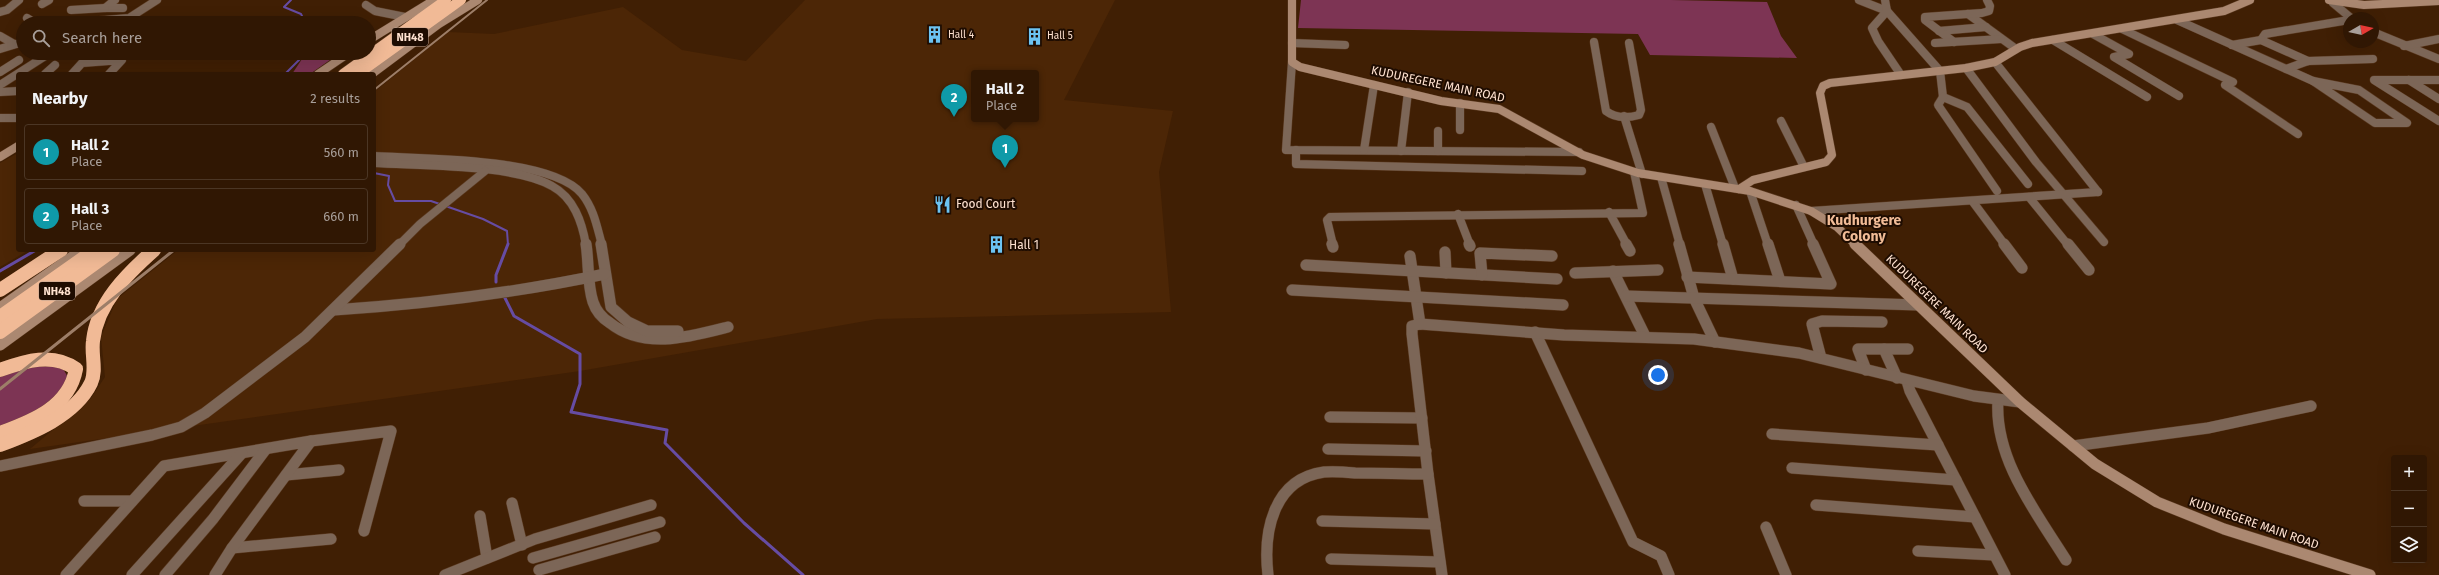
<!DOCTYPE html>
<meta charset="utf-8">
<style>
body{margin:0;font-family:"Fira Sans",sans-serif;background:#3c2412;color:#f1f3f6}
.controls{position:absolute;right:12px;bottom:12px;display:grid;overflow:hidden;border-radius:4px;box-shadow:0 4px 16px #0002}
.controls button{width:36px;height:36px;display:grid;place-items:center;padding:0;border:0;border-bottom:1px solid #4b3625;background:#301703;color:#f1f3f6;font:20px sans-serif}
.compass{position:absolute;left:2343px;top:12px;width:36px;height:36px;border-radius:50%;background:#301703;box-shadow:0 4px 16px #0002;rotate:81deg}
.you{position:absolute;left:1658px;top:375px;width:14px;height:14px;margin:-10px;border:3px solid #fff;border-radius:50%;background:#1a73e8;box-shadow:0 0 0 6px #1a73e833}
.badge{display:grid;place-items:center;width:26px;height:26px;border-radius:50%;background:#6cc3f2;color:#fff;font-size:13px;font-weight:700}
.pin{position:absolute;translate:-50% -33px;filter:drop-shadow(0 1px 2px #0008)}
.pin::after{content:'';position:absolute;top:21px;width:14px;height:12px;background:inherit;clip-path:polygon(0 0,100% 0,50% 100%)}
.popup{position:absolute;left:971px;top:70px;width:68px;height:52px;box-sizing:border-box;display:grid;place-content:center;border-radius:4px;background:#301703;filter:drop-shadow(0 1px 3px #0005);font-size:13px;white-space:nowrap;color:#a89f9a}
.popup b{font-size:15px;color:#f1f3f6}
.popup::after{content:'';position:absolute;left:50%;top:100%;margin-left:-8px;border:8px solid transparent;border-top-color:#301703}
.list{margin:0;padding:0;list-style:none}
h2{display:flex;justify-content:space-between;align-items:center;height:52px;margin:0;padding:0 16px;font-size:17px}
h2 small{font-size:13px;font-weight:400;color:#a89f9a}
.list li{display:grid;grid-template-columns:26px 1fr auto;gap:12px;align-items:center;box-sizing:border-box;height:56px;margin:0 8px 8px;padding:0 8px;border:1px solid #4b3625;border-radius:4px}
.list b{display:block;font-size:15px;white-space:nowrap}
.list p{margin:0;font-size:13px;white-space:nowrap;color:#a89f9a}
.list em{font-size:13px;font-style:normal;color:#a89f9a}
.icon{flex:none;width:22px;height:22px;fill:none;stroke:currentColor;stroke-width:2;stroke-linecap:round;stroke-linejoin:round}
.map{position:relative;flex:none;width:2439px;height:575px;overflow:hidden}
.search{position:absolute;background:#301703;box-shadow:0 4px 16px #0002;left:16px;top:16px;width:360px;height:44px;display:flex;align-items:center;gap:10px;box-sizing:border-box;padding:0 14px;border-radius:22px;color:#a89f9a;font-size:15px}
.panel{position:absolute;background:#301703;box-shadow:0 4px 16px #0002;left:16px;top:72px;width:360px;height:180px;border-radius:4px}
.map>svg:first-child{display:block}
.built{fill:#4c2606;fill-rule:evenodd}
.green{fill:#7d3454}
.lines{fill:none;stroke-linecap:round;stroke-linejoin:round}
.stream-far1{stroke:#664ca3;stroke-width:2}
.stream{stroke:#664ca3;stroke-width:3}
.street-far1-casing{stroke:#5b3a21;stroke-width:9}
.street-casing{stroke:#5b3a21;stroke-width:12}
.secondary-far1-casing{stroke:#5b3a21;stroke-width:9}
.secondary-casing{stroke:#5b3a21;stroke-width:12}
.highway-far1-casing{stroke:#5b3a21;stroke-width:11}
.highway-casing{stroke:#5b3a21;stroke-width:14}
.street-far1{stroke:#7c6657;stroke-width:8}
.street{stroke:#7c6657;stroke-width:11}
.secondary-far1{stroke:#ab8871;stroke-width:8}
.secondary{stroke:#ab8871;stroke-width:11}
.highway-far1{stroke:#f1ba96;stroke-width:10}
.highway{stroke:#f1ba96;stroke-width:14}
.rail-far1{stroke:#9d7e68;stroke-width:2}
.rail{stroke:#9d7e68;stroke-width:3}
.labels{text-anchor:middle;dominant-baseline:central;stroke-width:4;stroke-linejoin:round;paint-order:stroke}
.far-poi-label{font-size:10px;fill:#ffe2d0;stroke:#1e0c01;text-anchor:start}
.shield{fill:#1e0c01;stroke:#bca292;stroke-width:1}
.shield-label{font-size:11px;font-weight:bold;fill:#ffe2d0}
.street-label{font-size:12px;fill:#ffe2d0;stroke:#1e0c01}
.poi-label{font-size:12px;fill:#ffe2d0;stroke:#1e0c01;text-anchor:start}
.quarter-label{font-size:14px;font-weight:bold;fill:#f2bc97;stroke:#1e0c01}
</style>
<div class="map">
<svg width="2439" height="575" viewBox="0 0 2439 575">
<rect width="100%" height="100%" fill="#401f04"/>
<g class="built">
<path d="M805,0h310l-51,100 109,11 -14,61 12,140 -294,7 -297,52 -550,78 61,-51 14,-21 -4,-40 16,-38 61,-49h196v-158l74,-60 46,2 129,-27 59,43 64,11zM974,73h62v46h-62z"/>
<path d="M18,153v97h11l-29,17v-104z"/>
</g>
<g class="green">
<path d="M1301,0h370l96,2 14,34 16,22 -147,-3 -12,-21 -340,-6z"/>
<path d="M299,53h41l-30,21h-18l12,-18z"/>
<path d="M46,365l16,2 7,12c-20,28 -38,35 -69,48v-52l13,-5z"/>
</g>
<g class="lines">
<g class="stream-far1">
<path d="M291,0l-7,7 17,7 3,6 -5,3"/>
<path d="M285,74l17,-17 -9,-4"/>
<path d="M374,173l15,3 -1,9 7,16h36l52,18 24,12 1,14"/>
</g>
<g class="stream">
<path d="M0,271l36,-21"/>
<path d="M496,282v-7l12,-31"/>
<path d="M504,296l10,20 66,38v30l-9,28 96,18 -2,13 79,80 59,52"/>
</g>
<defs>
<g id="street-far1">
<path d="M115,0l-10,8h18"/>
<path d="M1859,0l28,11 53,60 3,26 24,10 61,77"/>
<path d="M1885,0l2,11 -15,17 6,13 23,34"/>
<path d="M2333,3l18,15"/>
<path d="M42,4l7,-4"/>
<path d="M366,5l9,6 30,6"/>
<path d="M71,10l34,-2"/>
<path d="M0,12l7,-2 12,-10"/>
<path d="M1968,14l48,35"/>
<path d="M27,18l8,5"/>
<path d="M2177,20l136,61"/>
<path d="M81,22l48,-4 28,-18"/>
<path d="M2122,29l111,53 -8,3 73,49"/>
<path d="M1939,31l47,-4"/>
<path d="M2373,32l66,27"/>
<path d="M2093,34l36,20 -15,3 65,39"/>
<path d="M0,36l14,8"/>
<path d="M2053,40l94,57"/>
<path d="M2261,40l4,-6 84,-14"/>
<path d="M1594,42l12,69c9,7 22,7 33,4l2,-5 -12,-67"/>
<path d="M1954,42l-29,-22v-3l57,-4 7,-2 1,-5 -3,-6"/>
<path d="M1292,43l53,2"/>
<path d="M1935,43l66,-4"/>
<path d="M2232,45l29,-5 47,21"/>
<path d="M2404,46l35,-7"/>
<path d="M0,49l23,-7"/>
<path d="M1292,62l-6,88 293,2"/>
<path d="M1995,62l103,130"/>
<path d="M1966,68l70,94 68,80"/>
<path d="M2286,69l22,-8 65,-2"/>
<path d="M0,72l19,-12"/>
<path d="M45,74l10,-9"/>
<path d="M72,74l10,-11 40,-3 -13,14"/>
<path d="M2409,80l30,19"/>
<path d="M2439,80h-65l65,41"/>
<path d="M2313,81l46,9 48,33h-32z"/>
<path d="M0,85l50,-32"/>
<path d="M0,92l18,-1"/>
<path d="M1943,97l-5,8 59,86"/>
<path d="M1460,103v27"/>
<path d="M1624,116l18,58"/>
<path d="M0,118h18"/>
<path d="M1781,121l23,46"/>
<path d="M1711,127l24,61"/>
<path d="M1438,131v20"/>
<path d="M1296,150v14l286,7"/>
<path d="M1364,150l10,-65"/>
<path d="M1401,151l7,-59"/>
<path d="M374,156c48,3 177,1 208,38 12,15 15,33 20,51"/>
<path d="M374,163c46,3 140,1 178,23 22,12 30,36 34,59"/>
<path d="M1661,177l19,68"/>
<path d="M1705,184l18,61"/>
<path d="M1750,191l18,54"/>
<path d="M2029,197l39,48"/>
<path d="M1973,202l32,43"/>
<path d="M1796,205l18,40"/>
<path d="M1811,211l287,-19"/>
<path d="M1609,212l18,33"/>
<path d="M1458,214l12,31"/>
<path d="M399,245l21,-21 65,-53"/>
<path d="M1333,245l-6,-25 3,-3 313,-4 -9,-41"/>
</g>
<g id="street">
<path d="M586,244c3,18 1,40 7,58 3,9 9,16 17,21 34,27 79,14 118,4"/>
<path d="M601,244l10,63 17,15 19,9h31"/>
<path d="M1332,244l1,3"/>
<path d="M1469,244l1,2"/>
<path d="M1626,244l4,7"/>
<path d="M1679,244l15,54 21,44"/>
<path d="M1723,244l10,35"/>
<path d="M1768,244l12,37"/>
<path d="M2004,244l18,24"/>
<path d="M2068,244l21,26"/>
<path d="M1445,252l1,21"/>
<path d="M1410,256l10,68"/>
<path d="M1306,265l251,14"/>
<path d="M1613,271l32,65"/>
<path d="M1575,273l83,-3"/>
<path d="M1482,275l-2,-22 72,3"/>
<path d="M1687,277l144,7 -18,-40"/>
<path d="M1292,290l271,15"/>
<path d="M1626,296l293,9"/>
<path d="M334,310c91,-6 181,-17 271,-36"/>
<path d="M1535,332l98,210 28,14 8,19"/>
<path d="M1884,349l13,29"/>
<path d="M1821,358l-9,-34 10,-3 60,1"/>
<path d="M1866,370l-8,-21h50"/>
<path d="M1907,381l3,10 95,184"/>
<path d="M1998,400c-4,59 38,112 68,160"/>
<path d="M1330,417l92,1"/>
<path d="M1772,434l166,11"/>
<path d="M311,441l80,-10 -27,100"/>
<path d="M2073,446l135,-18 103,-22"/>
<path d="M1328,449l98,2"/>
<path d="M0,466l152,-31 29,-8 24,-14 100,-76 95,-93"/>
<path d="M1792,468l164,12"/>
<path d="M1428,474l14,101"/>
<path d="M286,475l53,-5"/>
<path d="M84,501h48"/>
<path d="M512,503l10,42"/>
<path d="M1816,505l159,12"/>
<path d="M480,516l7,42"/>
<path d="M1322,521l113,3"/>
<path d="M1766,527l20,48"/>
<path d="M232,548l99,-9"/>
<path d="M1918,551l76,4"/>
<path d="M533,558l127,-36"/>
<path d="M1331,559l109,3"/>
<path d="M539,570l116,-33"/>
<path d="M66,575l98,-109 147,-25 -79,107 -17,27"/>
<path d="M132,575l110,-122"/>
<path d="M165,575l48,-56 53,-70"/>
<path d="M445,575l90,-36 116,-34"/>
<path d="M1268,575c-5,-43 5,-96 56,-103 10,-1 21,0 31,1 24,0 49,1 73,1l-16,-140v-8l8,-2 144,11 130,4 105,14 175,43 46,6"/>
</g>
<g id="secondary-far1">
<path d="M1292,0v62l8,5 141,34 58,8 84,46 55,18 112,18 61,20 26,16 19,18"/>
<path d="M2329,0l35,5 75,-4"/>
<path d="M369,40l65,-40"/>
<path d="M318,74l31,-21"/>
<path d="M372,74l67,-50 39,-24"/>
<path d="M0,157l18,-11"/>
<path d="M1739,189l14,-9 73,-18 6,-7 -12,-62 3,-7 7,-3 136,-15 29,-6 25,-15 12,-4 192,-32 26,-11"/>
</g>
<g id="secondary">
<path d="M1855,244l165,158 75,62 62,38 67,27 146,46"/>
<path d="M0,308l82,-58"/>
<path d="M0,345l130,-95"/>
</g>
<g id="highway-far1">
<path d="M343,74l103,-74"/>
<path d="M358,74l103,-74"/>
</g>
<g id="highway">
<path d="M0,290l61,-40"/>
<path d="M0,317l95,-67"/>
<path d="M0,332l113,-82"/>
<path d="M0,370c25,-9 53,-18 76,-1 -7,38 -43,52 -76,64"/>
<path d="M0,445c32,-12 75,-29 91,-62 6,-13 0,-28 2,-42 4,-38 34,-67 61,-91"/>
</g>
</defs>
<use href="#street-far1" class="street-far1-casing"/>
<use href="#street" class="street-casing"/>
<use href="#secondary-far1" class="secondary-far1-casing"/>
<use href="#secondary" class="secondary-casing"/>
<use href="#highway-far1" class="highway-far1-casing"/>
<use href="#highway" class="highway-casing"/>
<use href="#street-far1" class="street-far1"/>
<use href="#street" class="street"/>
<use href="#secondary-far1" class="secondary-far1"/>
<use href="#secondary" class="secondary"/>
<use href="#highway-far1" class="highway-far1"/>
<use href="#highway" class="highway"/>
<path class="rail-far1" d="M374,90l113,-90"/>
<path class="rail" d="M0,389l174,-139"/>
</g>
<defs>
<symbol id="building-bare" viewBox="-9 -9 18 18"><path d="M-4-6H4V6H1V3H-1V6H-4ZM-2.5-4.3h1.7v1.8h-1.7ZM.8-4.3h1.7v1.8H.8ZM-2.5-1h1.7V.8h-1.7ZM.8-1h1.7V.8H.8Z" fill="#6cc3f2" stroke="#1e0c01" stroke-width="2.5" paint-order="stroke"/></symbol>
<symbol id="restaurant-bare" viewBox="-9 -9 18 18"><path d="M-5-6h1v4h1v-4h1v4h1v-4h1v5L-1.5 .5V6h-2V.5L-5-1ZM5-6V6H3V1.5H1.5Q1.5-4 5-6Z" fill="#6cc3f2" stroke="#1e0c01" stroke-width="2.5" paint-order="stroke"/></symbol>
</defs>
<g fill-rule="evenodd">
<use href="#building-bare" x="922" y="22" width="25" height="25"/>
<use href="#building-bare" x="1022" y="24" width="25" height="25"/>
<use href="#restaurant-bare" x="930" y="192" width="25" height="25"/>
<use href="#building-bare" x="984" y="232" width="25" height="25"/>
</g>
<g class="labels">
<g class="far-poi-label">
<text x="948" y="35">Hall 4</text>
<text x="1047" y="36">Hall 5</text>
</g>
<g class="shield">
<rect x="392" y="28" width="36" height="18" rx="3"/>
<rect x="39" y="282" width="36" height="18" rx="3"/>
</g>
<g class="shield-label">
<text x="410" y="37">NH48</text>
<text x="57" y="291">NH48</text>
</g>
<g class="street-label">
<text transform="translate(1438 84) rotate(12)">KUDUREGERE MAIN ROAD</text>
<text transform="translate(1937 304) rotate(44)">KUDUREGERE MAIN ROAD</text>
<text transform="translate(2254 523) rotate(19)">KUDUREGERE MAIN ROAD</text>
</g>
<g class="poi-label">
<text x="956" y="204">Food Court</text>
<text x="1009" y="245">Hall 1</text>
</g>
<g class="quarter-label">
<text x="1864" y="220">Kudhurgere<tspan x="1864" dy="16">Colony</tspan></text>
</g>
</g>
</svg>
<div class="controls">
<button>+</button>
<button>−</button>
<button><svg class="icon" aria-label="layers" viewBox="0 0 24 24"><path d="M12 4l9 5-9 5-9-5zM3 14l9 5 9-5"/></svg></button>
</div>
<svg class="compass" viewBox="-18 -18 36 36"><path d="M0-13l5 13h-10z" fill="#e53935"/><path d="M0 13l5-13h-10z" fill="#a89f9a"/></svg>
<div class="you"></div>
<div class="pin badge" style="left:1005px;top:168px;background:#0f9aa8">1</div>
<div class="popup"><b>Hall 2</b>Place</div>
<div class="pin badge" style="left:954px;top:117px;background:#0f9aa8">2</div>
<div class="search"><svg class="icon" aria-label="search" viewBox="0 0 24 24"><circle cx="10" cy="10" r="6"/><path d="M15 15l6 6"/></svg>Search here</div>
<section class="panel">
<h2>Nearby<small>2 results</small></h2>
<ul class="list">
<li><span class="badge" style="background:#0f9aa8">1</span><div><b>Hall 2</b><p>Place</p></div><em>560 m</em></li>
<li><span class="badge" style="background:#0f9aa8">2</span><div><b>Hall 3</b><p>Place</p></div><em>660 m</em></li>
</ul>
</section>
</div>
